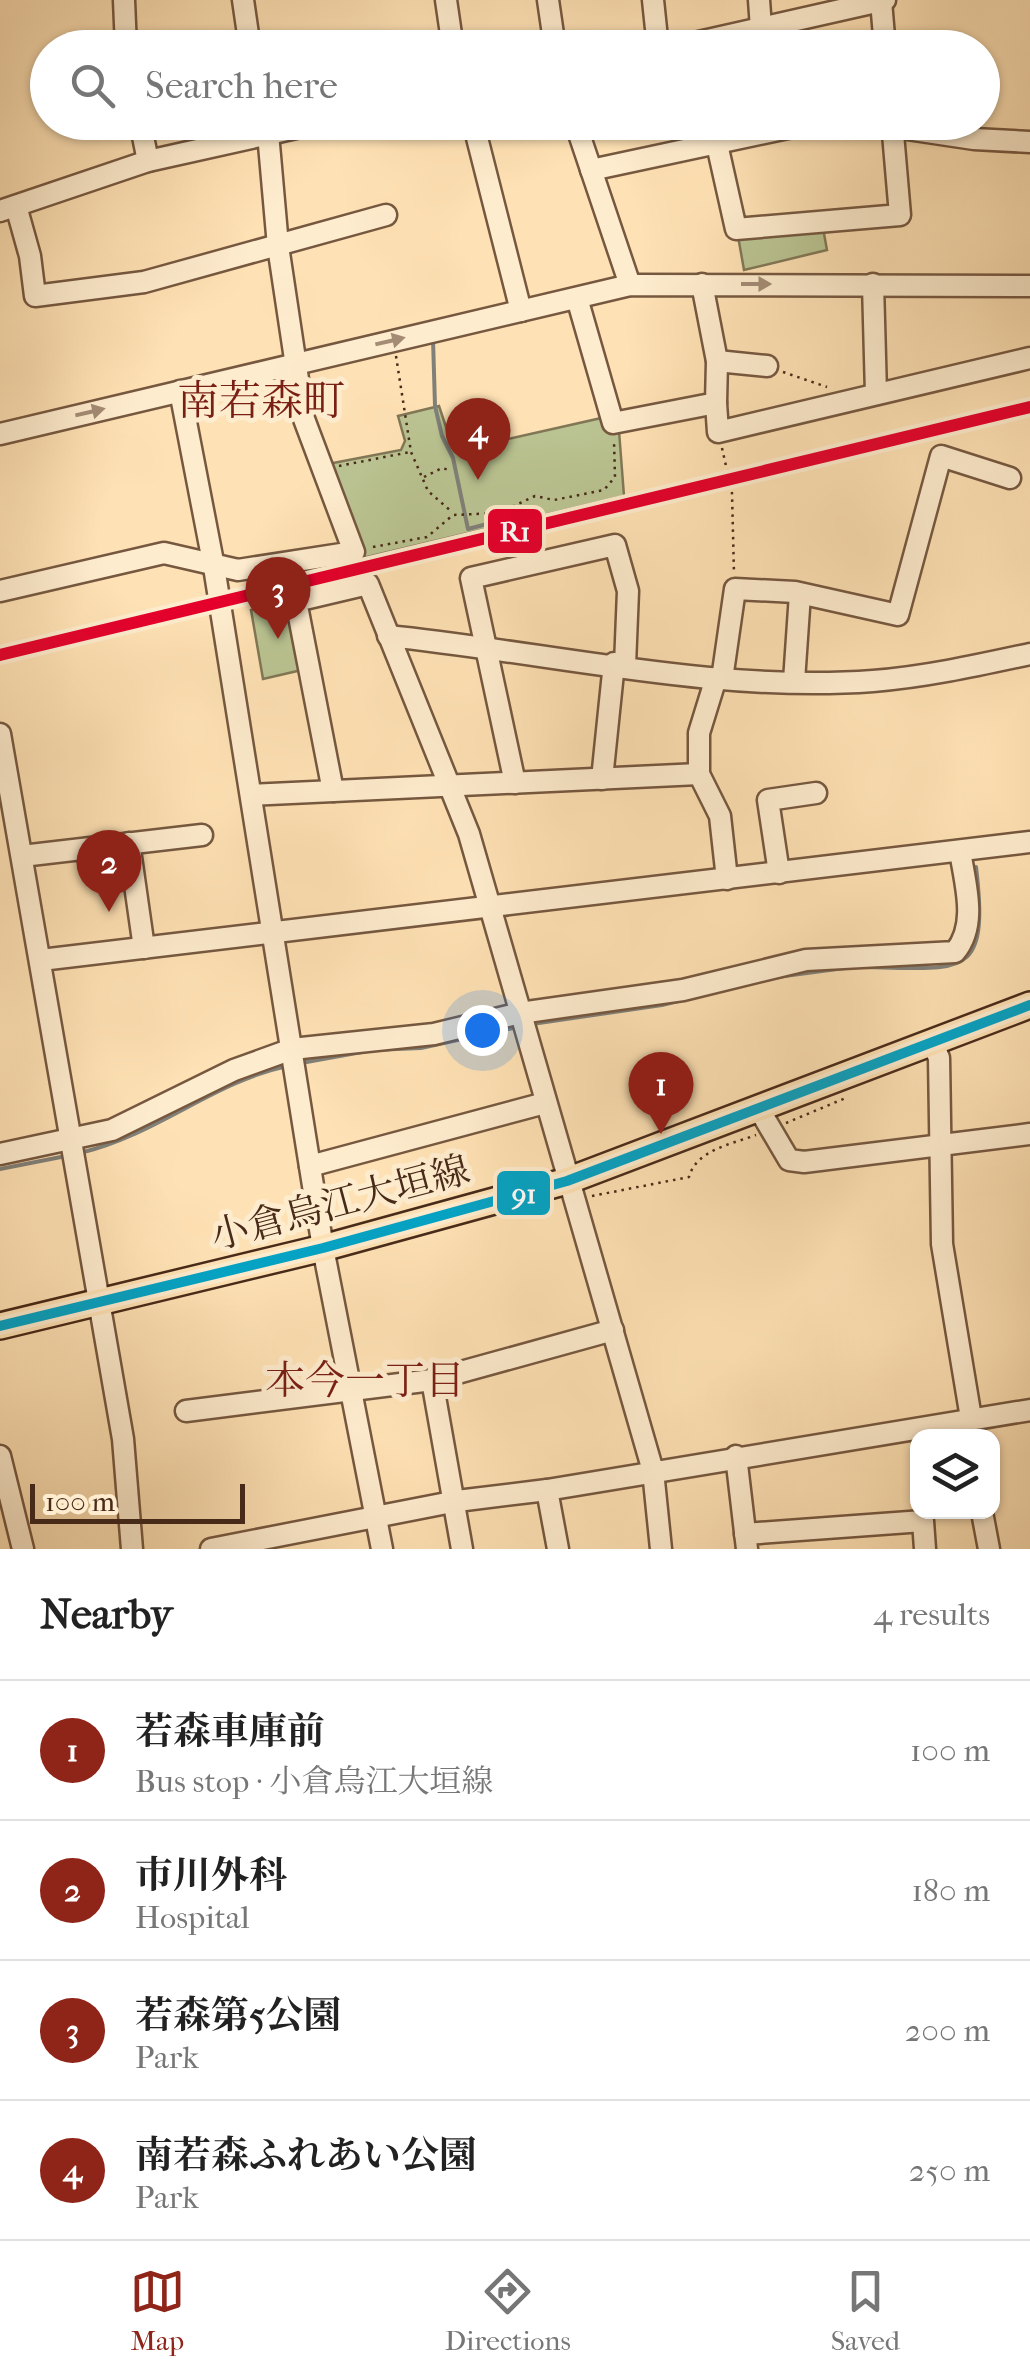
<!DOCTYPE html>
<meta charset="utf-8">
<style>
body{margin:0;font-family:"IM FELL French Canon","Noto Serif JP",serif;background:#f2f2f2;color:#222}
.controls{position:absolute;right:30px;bottom:30px;display:grid;overflow:hidden;border-radius:20px;box-shadow:0 2px 8px #0004}
.controls button{width:90px;height:90px;display:grid;place-items:center;padding:0;border:0;border-bottom:2px solid #e0e0e0;background:#fff;color:#222;font:50px sans-serif}
.scale{position:absolute;left:30px;bottom:25px;width:215px;box-sizing:border-box;padding-left:10px;border:5px solid #482a19;border-top:0;font-size:28px;line-height:35px;white-space:nowrap;color:#482a19;-webkit-text-stroke:8px #feecce;paint-order:stroke}
.you{position:absolute;left:482px;top:1030px;width:35px;height:35px;margin:-25px;border:8px solid #fff;border-radius:50%;background:#1a73e8;box-shadow:0 0 0 15px #1a73e833}
.badge{display:grid;place-items:center;width:65px;height:65px;border-radius:50%;background:#8f2418;color:#fff;font-size:32px;font-weight:700}
.pin{position:absolute;translate:-50% -82px;filter:drop-shadow(0 2px 5px #0008)}
.pin::after{content:'';position:absolute;top:52px;width:35px;height:30px;background:inherit;clip-path:polygon(0 0,100% 0,50% 100%)}
.list{margin:0;padding:0;list-style:none}
h2{display:flex;justify-content:space-between;align-items:center;height:130px;margin:0;padding:0 40px;font-size:42px}
h2 small{font-size:32px;font-weight:400;color:#767676}
.list li{display:grid;grid-template-columns:65px 1fr auto;gap:30px;align-items:center;box-sizing:border-box;height:140px;padding:0 40px;border-top:2px solid #e0e0e0}
.list b{display:block;font-size:38px;white-space:nowrap}
.list p{margin:0;font-size:32px;white-space:nowrap;color:#767676}
.list em{font-size:32px;font-style:normal;color:#767676}
.icon{flex:none;width:55px;height:55px;fill:none;stroke:currentColor;stroke-width:2;stroke-linecap:round;stroke-linejoin:round}
.map{position:relative;flex:none;width:1030px;height:1549px;overflow:hidden}
.search{position:absolute;background:#fff;box-shadow:0 2px 8px #0004;left:30px;right:30px;top:30px;height:110px;display:flex;align-items:center;gap:25px;box-sizing:border-box;padding:0 35px;border-radius:55px;color:#767676;font-size:38px}
.sheet{height:690px;background:#fff}
nav{display:flex;justify-content:space-around;align-items:center;box-sizing:border-box;height:140px;border-top:2px solid #e0e0e0;background:#fff;font-size:28px;color:#767676}
nav a{display:grid;justify-items:center;gap:5px}
nav .on{color:#8f2418}
.map>svg:first-child{display:block}
.green{fill:#bac492;stroke:#817756;stroke-width:2.5}
.lines{fill:none;stroke-linecap:round;stroke-linejoin:round}
.stream{stroke:#808079;stroke-width:4}
.minor-casing{stroke:#765840;stroke-width:25}
.major-casing{stroke:#482a19;stroke-width:30}
.path{stroke:#482a19;stroke-width:2.5;stroke-dasharray:2.5 5;stroke-linecap:butt}
.minor{stroke:#feecce;stroke-width:20}
.major{stroke:#fee1b4;stroke-width:25}
.bus-1-casing{stroke:#feecce;stroke-width:18}
.bus-1{stroke:#04a3c5;stroke-width:10}
.rail-1-casing{stroke:#feecce;stroke-width:20}
.rail-1{stroke:#e4002b;stroke-width:12}
.oneway{fill:#a38b74}
.labels{text-anchor:middle;dominant-baseline:central;stroke-width:10;stroke-linejoin:round;paint-order:stroke}
.street-label{font-size:38px;fill:#482a19;stroke:#feecce}
.neighbourhood-label{font-size:40px;fill:#7a1f14;stroke:#feecce}
.quarter-label{font-size:42px;fill:#7a1f14;stroke:#feecce}
.line-badge{stroke:#feecce;stroke-width:4}
.badge-label{font-size:28px;text-anchor:middle;font-weight:bold;fill:#fff}
</style>
<div class="map">
<svg width="1030" height="1549" viewBox="0 0 1030 1549">
<rect width="100%" height="100%" fill="#fee1b4"/>
<filter id="stains"><feTurbulence type="fractalNoise" baseFrequency=".002" numOctaves="4"/><feColorMatrix values="0 0 0 0 .2 0 0 0 0 .09 0 0 0 0 .02 0 0 0 .5 -.17"/></filter>
<radialGradient id="worn" r=".72"><stop offset=".6" stop-color="#630" stop-opacity="0"/><stop offset="1" stop-color="#630" stop-opacity=".3"/></radialGradient>
<g class="green">
<path d="M823,228l4,22 -83,20 -6,-34z"/>
<path d="M439,406l15,45 152,-34 13,14 5,65 -261,62 -35,-94 73,-14 4,-9 -7,-25z"/>
<path d="M292,601l14,68 -43,10 -12,-69z"/>
</g>
<g class="lines">
<g class="stream">
<path d="M433,339l2,67 7,30 11,22 15,71 23,-6 5,22"/>
<path d="M862,967c99,1 128,16 114,-100"/>
<path d="M777,977l75,-10"/>
<path d="M532,1024l130,-19 53,-13"/>
<path d="M301,1063l72,-13 48,-2 97,-21"/>
<path d="M80,1153c78,-19 133,-71 207,-87"/>
<path d="M0,1169l66,-13"/>
</g>
<defs>
<g id="minor">
<path d="M124,0l2,48"/>
<path d="M243,0l7,48"/>
<path d="M446,0l7,48"/>
<path d="M548,0l7,48"/>
<path d="M653,0l5,48"/>
<path d="M759,0l2,28"/>
<path d="M881,1l4,47"/>
<path d="M672,48l213,-48"/>
<path d="M140,122l8,39"/>
<path d="M473,122l48,189"/>
<path d="M575,122l55,163"/>
<path d="M712,122l24,107 164,-14 -8,-93"/>
<path d="M860,122l114,17 56,3"/>
<path d="M591,170l225,-48"/>
<path d="M16,206l14,50 5,40 109,-14 242,-67"/>
<path d="M0,211l148,-50 175,-39"/>
<path d="M873,284l3,110"/>
<path d="M577,298l36,125 103,-20 1,-42 -15,-77"/>
<path d="M717,361l50,5"/>
<path d="M180,391l34,176 109,681 59,301"/>
<path d="M716,403l2,29 312,-74"/>
<path d="M0,434l630,-149 400,1"/>
<path d="M0,591l164,-38 74,17 116,-18 -50,-133 -26,-173 -11,-124"/>
<path d="M388,636c158,16 326,57 485,45 52,-4 106,-16 157,-27"/>
<path d="M716,678l-17,55v41l21,42 7,63"/>
<path d="M722,679l13,-90 60,3 103,23 43,-159 69,22"/>
<path d="M794,681l6,-87"/>
<path d="M0,734l123,705 9,110"/>
<path d="M602,779l12,-116"/>
<path d="M515,783l-44,-205 144,-33 13,46 -3,74"/>
<path d="M333,791l-37,-190 72,-17 101,250 184,637 8,78"/>
<path d="M251,795l448,-21"/>
<path d="M129,843l15,105"/>
<path d="M22,856l180,-21"/>
<path d="M779,873l-11,-73 48,-7"/>
<path d="M41,960l989,-118"/>
<path d="M933,1044l6,14 3,186 29,174"/>
<path d="M759,1109l30,51 15,2 226,-28"/>
<path d="M0,1154l112,-24 122,-60 58,-21 142,-15 86,-21 163,-23 123,-30 149,-8c23,-28 10,-68 5,-101"/>
<path d="M310,1166l235,-63"/>
<path d="M432,1380l30,169"/>
<path d="M186,1411l246,-31 181,-50"/>
<path d="M0,1456l23,93"/>
<path d="M736,1456l11,93"/>
<path d="M547,1490l11,59"/>
<path d="M982,1512l7,37"/>
<path d="M745,1534l178,-13 2,28"/>
<path d="M211,1549l246,-48 90,-11 483,-80"/>
</g>
<path id="major" d="M0,1326l323,-78 244,-67 463,-176"/>
</defs>
<use href="#minor" class="minor-casing"/>
<use href="#major" class="major-casing"/>
<g class="path">
<path d="M396,356l15,96 17,39 24,21"/>
<path d="M783,372l44,15"/>
<path d="M722,448l10,45 2,81"/>
<path d="M339,466l71,-14"/>
<path d="M424,477l18,-9 7,2"/>
<path d="M373,547l54,-10 26,-22 46,-2 36,-17 19,4 50,-10 11,-13 -1,-36"/>
<path d="M786,1123l62,-26"/>
<path d="M592,1196l97,-19c7,-27 43,-33 67,-42"/>
<path d="M937,1514l13,-2"/>
</g>
<use href="#minor" class="minor"/>
<use href="#major" class="major"/>
<defs>
<path id="bus-1" d="M0,1326l323,-78 244,-67 463,-176"/>
</defs>
<use href="#bus-1" class="bus-1-casing"/>
<use href="#bus-1" class="bus-1"/>
<defs>
<path id="rail-1" d="M0,655l1030,-248"/>
</defs>
<use href="#rail-1" class="rail-1-casing"/>
<use href="#rail-1" class="rail-1"/>
</g>
<defs><path id="oneway-solid" d="M-6-.8H1V-3.2L6.5 0L1 3.2V.8H-6Z" transform="scale(2.5)"/></defs>
<g class="oneway">
<use href="#oneway-solid" transform="translate(756 284)"/>
<use href="#oneway-solid" transform="translate(390 341) rotate(-13)"/>
<use href="#oneway-solid" transform="translate(90 412) rotate(-13)"/>
</g>
<g class="labels">
<g class="street-label">
<text transform="translate(340 1203) rotate(-15)">小倉烏江大垣線</text>
</g>
<g class="neighbourhood-label">
<text x="365" y="1381">本今一丁目</text>
</g>
<g class="quarter-label">
<text x="261" y="401">南若森町</text>
</g>
</g>
<g class="line-badge">
<rect x="486" y="507" width="58" height="48" rx="10" fill="#e4002b"/>
<rect x="495" y="1169" width="57" height="48" rx="10" fill="#04a3c5"/>
</g>
<g class="badge-label">
<text x="515" y="541">R1</text>
<text x="524" y="1203">91</text>
</g>
<rect width="100%" height="100%" filter="url(#stains)"/>
<rect width="100%" height="100%" fill="url(#worn)"/>
</svg>
<div class="controls">
<button><svg class="icon" aria-label="layers" viewBox="0 0 24 24"><path d="M12 4l9 5-9 5-9-5zM3 14l9 5 9-5"/></svg></button>
</div>
<div class="scale">100 m</div>
<div class="you"></div>
<div class="pin badge" style="left:661px;top:1134px">1</div>
<div class="pin badge" style="left:109px;top:912px">2</div>
<div class="pin badge" style="left:278px;top:639px">3</div>
<div class="pin badge" style="left:478px;top:480px">4</div>
<div class="search"><svg class="icon" aria-label="search" viewBox="0 0 24 24"><circle cx="10" cy="10" r="6"/><path d="M15 15l6 6"/></svg>Search here</div>
</div>
<section class="sheet">
<h2>Nearby<small>4 results</small></h2>
<ul class="list">
<li><span class="badge">1</span><div><b>若森車庫前</b><p>Bus stop · 小倉烏江大垣線</p></div><em>100 m</em></li>
<li><span class="badge">2</span><div><b>市川外科</b><p>Hospital</p></div><em>180 m</em></li>
<li><span class="badge">3</span><div><b>若森第5公園</b><p>Park</p></div><em>200 m</em></li>
<li><span class="badge">4</span><div><b>南若森ふれあい公園</b><p>Park</p></div><em>250 m</em></li>
</ul>
</section>
<nav>
<a class="on"><svg class="icon" aria-label="map" viewBox="0 0 24 24"><path d="M3 6l6-2 6 2 6-2v14l-6 2-6-2-6 2zM9 4v14M15 6v14"/></svg>Map</a>
<a><svg class="icon" aria-label="directions" viewBox="0 0 24 24"><path d="M12 3l9 9-9 9-9-9zM9 14v-3h6M13 9l2 2-2 2"/></svg>Directions</a>
<a><svg class="icon" aria-label="saved" viewBox="0 0 24 24"><path d="M7 4h10v16l-5-4-5 4z"/></svg>Saved</a>
</nav>
